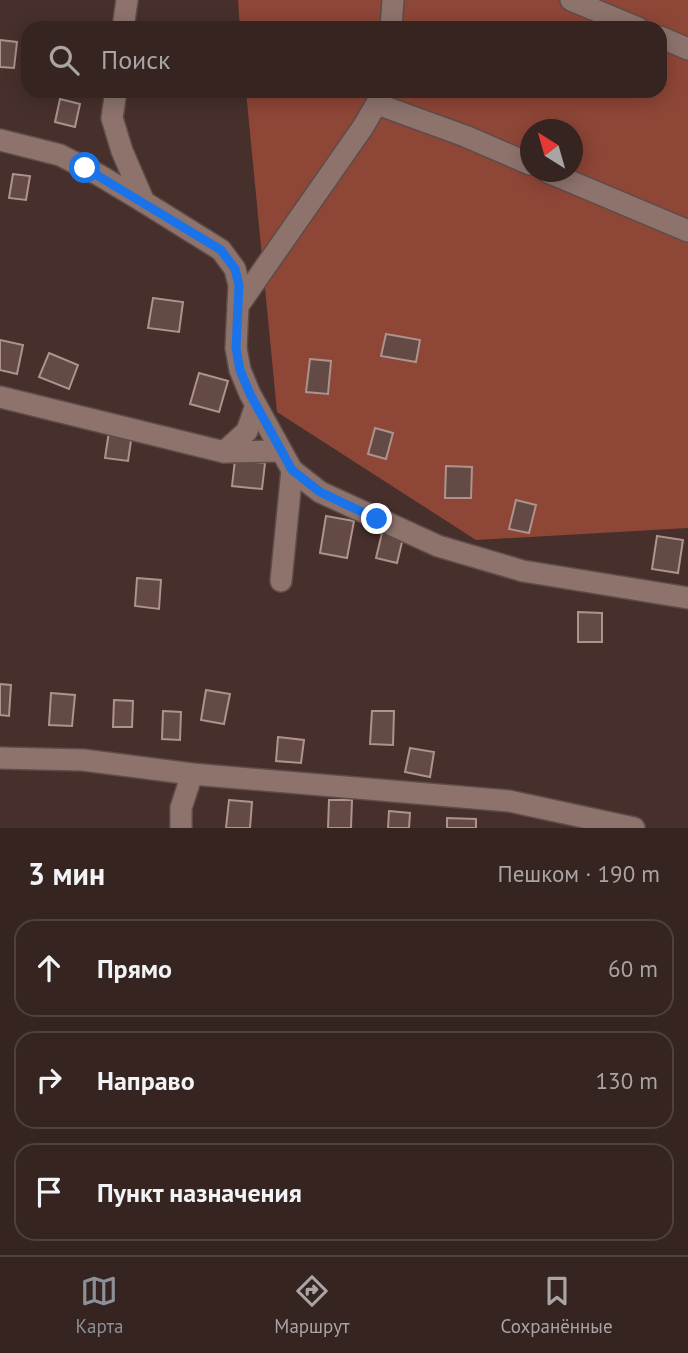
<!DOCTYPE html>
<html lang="ru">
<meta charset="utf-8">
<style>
body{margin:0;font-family:"PT Sans",sans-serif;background:#3d2c29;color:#f1f3f6}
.compass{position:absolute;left:520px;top:119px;width:63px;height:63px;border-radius:50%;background:#352420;box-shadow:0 4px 18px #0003;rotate:323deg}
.stop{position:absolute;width:21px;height:21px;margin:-16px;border:5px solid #1a73e8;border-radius:50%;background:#fff}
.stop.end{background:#1a73e8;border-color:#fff;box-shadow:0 2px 7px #0008}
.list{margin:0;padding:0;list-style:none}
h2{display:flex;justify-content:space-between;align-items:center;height:91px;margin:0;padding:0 28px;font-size:30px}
h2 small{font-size:23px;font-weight:400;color:#aaa4a5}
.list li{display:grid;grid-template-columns:46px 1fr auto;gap:21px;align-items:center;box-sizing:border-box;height:98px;margin:0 14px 14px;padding:0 14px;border:2px solid #4f413e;border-radius:21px}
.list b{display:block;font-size:26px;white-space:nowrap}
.list em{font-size:23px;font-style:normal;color:#aaa4a5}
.icon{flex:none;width:38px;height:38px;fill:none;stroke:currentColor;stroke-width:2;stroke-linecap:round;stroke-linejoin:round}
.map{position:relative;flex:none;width:688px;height:828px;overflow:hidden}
.search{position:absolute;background:#352420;box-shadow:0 4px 18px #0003;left:21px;right:21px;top:21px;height:77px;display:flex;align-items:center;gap:18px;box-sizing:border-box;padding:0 24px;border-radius:21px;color:#aaa4a5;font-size:26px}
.sheet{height:427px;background:#352420}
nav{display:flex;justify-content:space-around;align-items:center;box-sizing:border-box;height:98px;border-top:2px solid #4f413e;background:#352420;font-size:19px;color:#aaa4a5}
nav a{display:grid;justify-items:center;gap:4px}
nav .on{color:#8c9099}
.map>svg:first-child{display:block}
.forest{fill:#8e4637;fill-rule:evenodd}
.building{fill:#634a45;stroke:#ae928c;stroke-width:2}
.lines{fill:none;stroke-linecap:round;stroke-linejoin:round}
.minor-casing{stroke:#5e4c48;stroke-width:24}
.minor{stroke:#8e736d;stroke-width:21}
.route{stroke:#1a73e8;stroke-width:9}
</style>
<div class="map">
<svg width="688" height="828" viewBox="0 0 688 828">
<rect width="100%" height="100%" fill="#47302b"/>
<path class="forest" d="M238,0h450v528l-212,12 -199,-128 -31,-321h414v-63h-420zM530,130h42v42h-42z"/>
<g class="building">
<path d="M0,40l17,2 -3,26 -14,-1z"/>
<path d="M60,99l20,5 -5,23 -20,-5z"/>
<path d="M13,174l17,2 -4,24 -17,-2z"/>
<path d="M153,298l30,4 -4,30 -31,-4z"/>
<path d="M386,334l34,6 -4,22 -35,-6z"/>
<path d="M0,340l23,5 -6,29 -17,-4z"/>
<path d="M49,353l29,12 -9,24 -30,-12z"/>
<path d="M310,359l21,2 -3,33 -22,-2z"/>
<path d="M199,373l29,8 -9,31 -29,-8z"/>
<path d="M375,428l18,5 -7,26 -18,-5z"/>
<path d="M109,431l23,3 -4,27 -23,-3z"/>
<path d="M235,460l30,3 -3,26 -30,-3z"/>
<path d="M446,466l26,1 -1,31h-26z"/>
<path d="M516,500l20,5 -7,28 -20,-4z"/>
<path d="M326,516l28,5 -7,37 -27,-5z"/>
<path d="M382,533l21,5 -6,25 -21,-5z"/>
<path d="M657,536l26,4 -5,33 -26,-4z"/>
<path d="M137,578l24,2 -2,29 -24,-3z"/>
<path d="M578,612l24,1v29h-24z"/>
<path d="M0,684l11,1 -2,31 -9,-1z"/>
<path d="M206,690l24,4 -6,30 -23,-4z"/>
<path d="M51,693l24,2 -3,31 -23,-1z"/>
<path d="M114,700l19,1 -1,26h-19z"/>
<path d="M163,711l18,1 -1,28 -18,-1z"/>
<path d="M372,711h22l-1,34 -23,-1z"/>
<path d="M278,737l26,3 -3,23 -25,-2z"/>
<path d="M410,748l24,4 -4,25 -25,-5z"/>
<path d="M229,800l23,2 -2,26h-24z"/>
<path d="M329,800h23l-1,28h-23z"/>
<path d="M389,811l21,2 -1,15h-21z"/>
<path d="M447,818l29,1v9h-29z"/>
</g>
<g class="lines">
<defs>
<g id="minor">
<path d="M571,0l67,28"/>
<path d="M123,28l4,-28"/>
<path d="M391,28l2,-28"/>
<path d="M660,37l28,12"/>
<path d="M116,91l-4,27 10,33 22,51 77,48 14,19 4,16 -3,63 4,22 10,24 42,76 28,22 118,54 85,25 165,27"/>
<path d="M377,104l88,32 65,28"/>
<path d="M0,140l60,15 39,20 45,27"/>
<path d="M548,172l140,59"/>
<path d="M238,306l125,-179 21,-36"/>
<path d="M0,397l224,55 57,-1"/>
<path d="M224,452l23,-21 9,-26"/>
<path d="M281,581l11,-111"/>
<path d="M0,758l83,2 109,14 317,27 125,27"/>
<path d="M181,828v-20l11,-34"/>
</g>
</defs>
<use href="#minor" class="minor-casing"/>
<use href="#minor" class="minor"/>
</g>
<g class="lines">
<path class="route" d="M85,168l136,82 14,19 4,16 -3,63 4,22 10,24 42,76 28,22 57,27"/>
</g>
</svg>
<svg class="compass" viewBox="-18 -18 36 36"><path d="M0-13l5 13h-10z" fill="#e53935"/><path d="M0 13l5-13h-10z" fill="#aaa4a5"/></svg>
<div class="stop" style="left:85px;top:168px"></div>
<div class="stop end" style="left:377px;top:519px"></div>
<div class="search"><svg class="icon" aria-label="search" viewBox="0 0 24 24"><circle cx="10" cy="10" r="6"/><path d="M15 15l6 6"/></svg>Поиск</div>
</div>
<section class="sheet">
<h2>3 мин<small>Пешком · 190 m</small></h2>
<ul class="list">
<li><svg class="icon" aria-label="ahead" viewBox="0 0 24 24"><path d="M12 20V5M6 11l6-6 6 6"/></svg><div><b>Прямо</b></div><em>60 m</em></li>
<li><svg class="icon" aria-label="right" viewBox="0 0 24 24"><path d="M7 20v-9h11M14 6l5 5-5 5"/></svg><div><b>Направо</b></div><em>130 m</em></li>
<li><svg class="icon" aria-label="arrive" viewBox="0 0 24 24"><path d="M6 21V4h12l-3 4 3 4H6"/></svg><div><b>Пункт назначения</b></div></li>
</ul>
</section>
<nav>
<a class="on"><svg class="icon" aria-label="map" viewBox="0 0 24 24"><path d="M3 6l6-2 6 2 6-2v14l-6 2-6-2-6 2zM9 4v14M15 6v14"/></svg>Карта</a>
<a><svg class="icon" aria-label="directions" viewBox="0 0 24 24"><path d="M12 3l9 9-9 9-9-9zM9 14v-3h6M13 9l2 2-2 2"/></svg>Маршрут</a>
<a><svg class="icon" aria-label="saved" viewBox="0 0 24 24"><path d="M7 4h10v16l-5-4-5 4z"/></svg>Сохранённые</a>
</nav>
